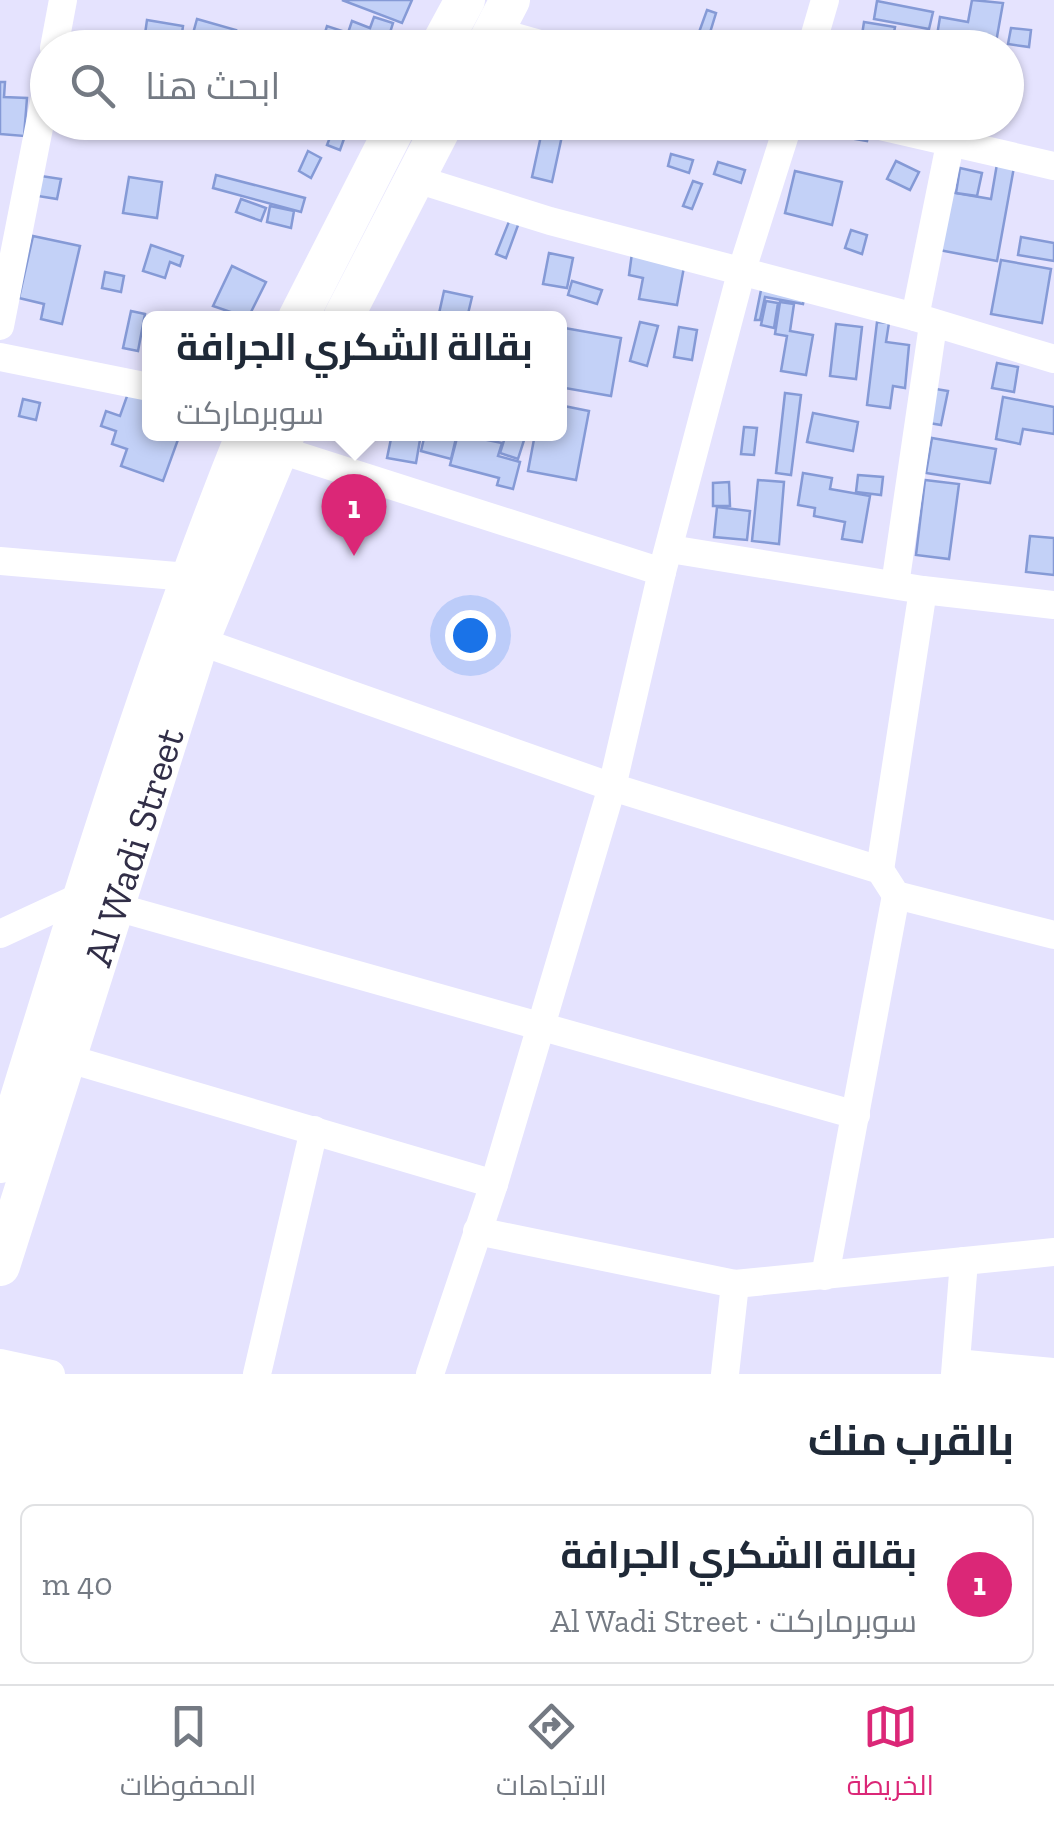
<!DOCTYPE html>
<html lang="ar">
<meta charset="utf-8">
<style>
body{margin:0;font-family:"Zilla Slab",Cairo,serif;background:#f6f6f7;color:#1f2937;direction:rtl}
.you{position:absolute;left:470px;top:635px;width:35px;height:35px;margin:-25px;border:8px solid #fff;border-radius:50%;background:#1a73e8;box-shadow:0 0 0 15px #1a73e833}
.badge{display:grid;place-items:center;width:65px;height:65px;border-radius:50%;background:#db2777;color:#fff;font-size:32px;font-weight:700}
.pin{position:absolute;translate:-50% -82px;filter:drop-shadow(0 2px 5px #0008)}
.pin::after{content:'';position:absolute;top:52px;width:35px;height:30px;background:inherit;clip-path:polygon(0 0,100% 0,50% 100%)}
.popup{position:absolute;left:142px;top:311px;width:425px;height:130px;box-sizing:border-box;display:grid;place-content:center;border-radius:15px;background:#fff;filter:drop-shadow(0 2px 8px #0005);font-size:32px;white-space:nowrap;color:#747a83}
.popup b{font-size:38px;color:#1f2937}
.popup::after{content:'';position:absolute;left:50%;top:100%;margin-left:-20px;border:20px solid transparent;border-top-color:#fff}
.list{margin:0;padding:0;list-style:none}
h2{display:flex;justify-content:space-between;align-items:center;height:130px;margin:0;padding:0 40px;font-size:42px}
h2 small{font-size:32px;font-weight:400;color:#747a83}
.list li{display:grid;grid-template-columns:65px 1fr auto;gap:30px;align-items:center;box-sizing:border-box;height:160px;margin:0 20px 20px;padding:0 20px;border:2px solid #e0e1e3;border-radius:15px}
.list b{display:block;font-size:38px;white-space:nowrap}
.list p{margin:0;font-size:32px;white-space:nowrap;color:#747a83}
.list em{font-size:32px;font-style:normal;color:#747a83}
.icon{flex:none;width:55px;height:55px;fill:none;stroke:currentColor;stroke-width:2;stroke-linecap:round;stroke-linejoin:round}
.map{position:relative;flex:none;width:1054px;height:1374px;overflow:hidden;direction:ltr}
.search{position:absolute;background:#fff;box-shadow:0 2px 8px #0004;left:30px;right:30px;top:30px;height:110px;display:flex;align-items:center;gap:25px;box-sizing:border-box;padding:0 35px;border-radius:55px;color:#747a83;font-size:38px}
.sheet{height:310px;background:#fff}
nav{display:flex;justify-content:space-around;align-items:center;box-sizing:border-box;height:140px;border-top:2px solid #e0e1e3;background:#fff;font-size:28px;color:#747a83}
nav a{display:grid;justify-items:center;gap:5px}
nav .on{color:#db2777}
.map>svg:first-child{display:block}
.building{fill:#c3d1f7;stroke:#859ad6;stroke-width:2.5}
.lines{fill:none;stroke-linecap:round;stroke-linejoin:round}
.street{stroke:#fff;stroke-width:28}
.secondary{stroke:#fff;stroke-width:40}
.labels{text-anchor:middle;dominant-baseline:central;stroke-width:8;stroke-linejoin:round;paint-order:stroke}
.street-label{font-size:40px;fill:#312e47;stroke:#e5e3fe}
</style>
<div class="map">
<svg width="1054" height="1374" viewBox="0 0 1054 1374">
<rect width="100%" height="100%" fill="#e5e3fe"/>
<g class="building">
<path d="M342,0h70l-10,23z"/>
<path d="M972,0l31,3 -8,45h-60l5,-31 28,5z"/>
<path d="M877,1l56,11 -4,17 -55,-10z"/>
<path d="M707,10l9,3 -8,26 -10,-4z"/>
<path d="M374,17l19,6 -5,16 6,2 -2,7h-72l7,-22 21,7 4,-12 18,7z"/>
<path d="M197,19l39,11 -5,18h-42z"/>
<path d="M147,20l36,6 -3,22h-37z"/>
<path d="M864,22l31,5 -4,21h-31z"/>
<path d="M1011,28l20,2 -2,17 -21,-3z"/>
<path d="M269,34l24,5 -2,9h-25z"/>
<path d="M0,82h5l-1,15 23,1 -3,38 -24,-2z"/>
<path d="M336,122h14l-10,28 -13,-5z"/>
<path d="M544,122h21l-13,60 -20,-5z"/>
<path d="M828,122l42,3 -3,16 -41,-7z"/>
<path d="M308,151l13,7 -10,20 -12,-7z"/>
<path d="M671,154l22,6 -4,13 -21,-7z"/>
<path d="M896,161l23,11 -9,18 -23,-11z"/>
<path d="M718,162l27,8 -4,13 -27,-9z"/>
<path d="M997,164l17,3 -17,94 -58,-11 11,-58 41,7z"/>
<path d="M960,168l22,5 -5,23 -21,-3z"/>
<path d="M795,171l47,11 -10,43 -47,-12z"/>
<path d="M216,175l89,23 -4,14 -88,-24z"/>
<path d="M41,176l20,3 -4,20 -19,-3z"/>
<path d="M129,177l33,5 -5,36 -34,-5z"/>
<path d="M693,181l9,3 -10,25 -9,-3z"/>
<path d="M241,199l25,9 -5,13 -25,-9z"/>
<path d="M270,206l24,5 -3,17 -24,-6z"/>
<path d="M512,214l9,3 -15,41 -10,-4z"/>
<path d="M851,230l16,5 -5,19 -17,-6z"/>
<path d="M33,236l47,10 -18,78 -21,-5 3,-15 -25,-6z"/>
<path d="M1021,237l33,6v18l-36,-6z"/>
<path d="M151,245l32,11 -3,10 -10,-4 -5,16 -22,-7z"/>
<path d="M549,253l24,5 -6,30 -24,-4z"/>
<path d="M632,253l52,14 -7,38 -38,-6 4,-21 -14,-3z"/>
<path d="M1001,260l50,9 -9,54 -51,-9z"/>
<path d="M232,266l34,16 -18,36 -35,-12z"/>
<path d="M105,272l19,4 -3,16 -19,-4z"/>
<path d="M763,280l43,8 -3,16 -38,-7 -5,23h-5z"/>
<path d="M572,281l30,9 -5,14 -29,-9z"/>
<path d="M444,291l28,6 -5,21h-29z"/>
<path d="M766,301l12,2 -4,25 -13,-3z"/>
<path d="M780,302l14,2 -4,27 23,4 -7,40 -25,-4 6,-35 -12,-2z"/>
<path d="M131,311l14,3 -7,37 -15,-3z"/>
<path d="M640,322l18,4 -11,40 -17,-5z"/>
<path d="M877,322l12,1 -3,19 23,3 -4,43 -12,-2 -3,22 -23,-3z"/>
<path d="M836,324l26,3 -6,52 -26,-3z"/>
<path d="M559,327l62,11 -10,58 -52,-9z"/>
<path d="M679,327l18,3 -5,30 -18,-3z"/>
<path d="M997,363l21,4 -4,25 -22,-4z"/>
<path d="M132,382l17,5v47h31l-17,47 -42,-15 6,-17 -15,-5 4,-13 -15,-5 5,-15 14,5z"/>
<path d="M936,389l12,2 -7,34 -12,-2z"/>
<path d="M785,393l16,2 -10,80 -15,-2z"/>
<path d="M1003,397l51,10v27l-31,-5 -3,15 -24,-5z"/>
<path d="M23,399l17,4 -4,17 -17,-4z"/>
<path d="M559,405l30,6 -13,69 -48,-9 7,-37h24z"/>
<path d="M813,413l45,9 -5,29 -46,-9z"/>
<path d="M744,427l13,1 -3,27 -13,-1z"/>
<path d="M392,434h29l-5,29 -29,-5z"/>
<path d="M425,434h32l-6,25 -30,-8z"/>
<path d="M458,434l44,9 -4,13 22,6 -7,27 -16,-4 2,-7 -49,-13z"/>
<path d="M506,434h20l-8,25 -18,-6z"/>
<path d="M932,438l64,11 -6,34 -64,-10z"/>
<path d="M803,473l29,5 -2,11 40,7 -8,46 -20,-3 3,-17 -31,-6 1,-8 -17,-3z"/>
<path d="M858,475l25,2 -2,18 -25,-3z"/>
<path d="M758,480l26,2 -5,62 -27,-3z"/>
<path d="M925,480l34,4 -10,75 -33,-4z"/>
<path d="M729,482l1,24h-17v-23z"/>
<path d="M717,507l33,4 -3,29 -33,-3z"/>
<path d="M1030,536l24,2v37l-28,-3z"/>
</g>
<g class="lines">
<g class="street">
<path d="M494,31l60,17"/>
<path d="M54,48l9,-48"/>
<path d="M811,48l14,-48"/>
<path d="M863,122l191,44"/>
<path d="M413,178l137,43 365,96 139,42"/>
<path d="M915,317l35,-173"/>
<path d="M0,326l48,-244"/>
<path d="M0,357l149,30"/>
<path d="M277,449l385,123"/>
<path d="M670,549l253,41 131,15"/>
<path d="M0,561l188,16"/>
<path d="M895,585l38,-260"/>
<path d="M199,641l413,146 268,83 16,25 158,40"/>
<path d="M880,870l43,-280"/>
<path d="M116,907l740,208"/>
<path d="M0,934l82,-38"/>
<path d="M66,1058l428,126"/>
<path d="M477,1231l258,53 319,-32"/>
<path d="M825,1276l71,-381"/>
<path d="M0,1363l51,11"/>
<path d="M956,1363l98,9"/>
<path d="M257,1374l57,-244"/>
<path d="M430,1374l64,-190 118,-397 50,-215 79,-299 48,-151"/>
<path d="M725,1374l10,-90"/>
<path d="M955,1374l9,-113"/>
</g>
<g class="secondary">
<path d="M439,48l26,-48"/>
<path d="M485,48l25,-48"/>
<path d="M298,318l100,-196"/>
<path d="M343,318l101,-196"/>
<path d="M0,1163c76,-246 150,-491 246,-729"/>
<path id="s1" d="M0,1266l199,-625 86,-207"/>
</g>
</g>
<g class="labels">
<g class="street-label">
<text stroke="none"><textPath href="#s1" startOffset="440">Al Wadi Street</textPath></text>
</g>
</g>
</svg>
<div class="you"></div>
<div class="pin badge" style="left:354px;top:556px">1</div>
<div class="popup"><b>بقالة الشكري الجرافة</b>سوبرماركت</div>
<div class="search"><svg class="icon" aria-label="search" viewBox="0 0 24 24"><circle cx="10" cy="10" r="6"/><path d="M15 15l6 6"/></svg>ابحث هنا</div>
</div>
<section class="sheet">
<h2>بالقرب منك<small></small></h2>
<ul class="list">
<li><span class="badge">1</span><div><b>بقالة الشكري الجرافة</b><p>سوبرماركت · Al Wadi Street</p></div><em>40 m</em></li>
</ul>
</section>
<nav>
<a class="on"><svg class="icon" aria-label="map" viewBox="0 0 24 24"><path d="M3 6l6-2 6 2 6-2v14l-6 2-6-2-6 2zM9 4v14M15 6v14"/></svg>الخريطة</a>
<a><svg class="icon" aria-label="directions" viewBox="0 0 24 24"><path d="M12 3l9 9-9 9-9-9zM9 14v-3h6M13 9l2 2-2 2"/></svg>الاتجاهات</a>
<a><svg class="icon" aria-label="saved" viewBox="0 0 24 24"><path d="M7 4h10v16l-5-4-5 4z"/></svg>المحفوظات</a>
</nav>
